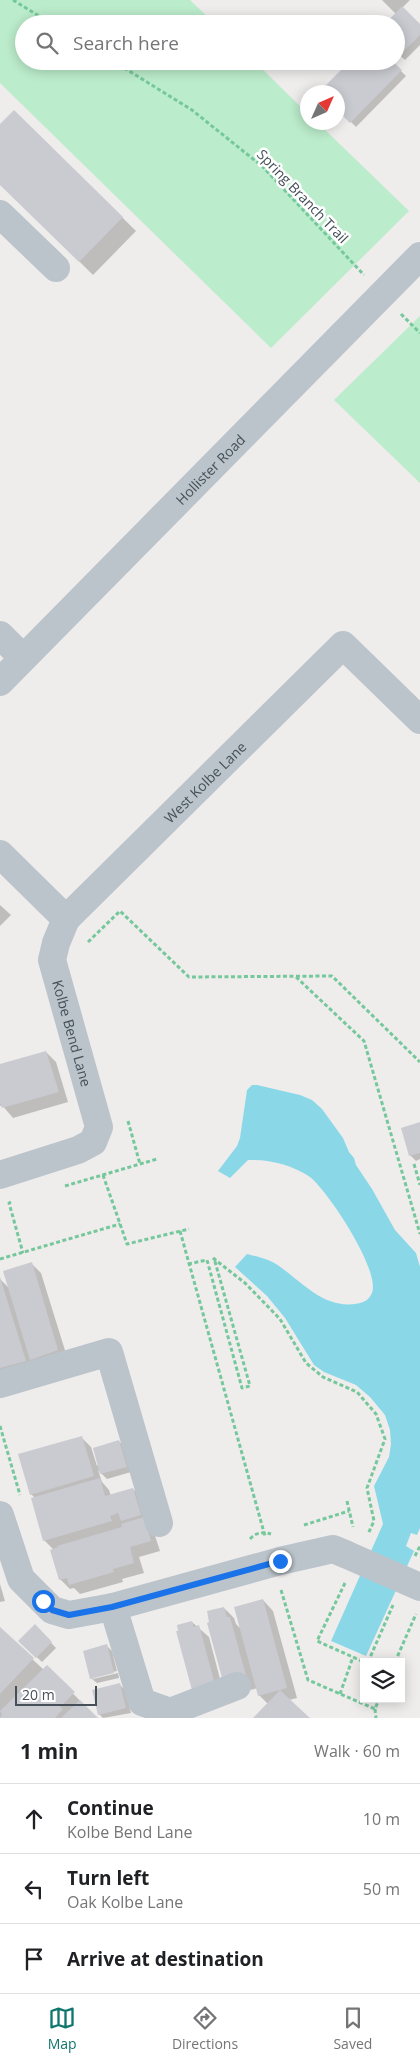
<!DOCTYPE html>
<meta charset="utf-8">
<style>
body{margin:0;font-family:"Open Sans",sans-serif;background:#f6f6f6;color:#202124}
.controls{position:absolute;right:15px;bottom:15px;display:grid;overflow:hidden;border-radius:0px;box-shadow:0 2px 12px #0003}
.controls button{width:45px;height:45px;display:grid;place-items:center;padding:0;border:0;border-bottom:1px solid #e0e0e0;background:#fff;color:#202124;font:25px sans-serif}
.compass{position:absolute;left:300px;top:85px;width:45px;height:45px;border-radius:50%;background:#fff;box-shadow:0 2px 12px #0003;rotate:45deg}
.scale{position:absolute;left:15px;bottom:12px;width:82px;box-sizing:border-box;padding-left:5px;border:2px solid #455058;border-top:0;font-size:14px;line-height:18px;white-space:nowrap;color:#455058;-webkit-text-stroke:4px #fff;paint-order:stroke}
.stop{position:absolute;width:15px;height:15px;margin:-11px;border:4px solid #1a73e8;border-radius:50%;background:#fff}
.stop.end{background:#1a73e8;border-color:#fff;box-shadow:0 1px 5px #0008}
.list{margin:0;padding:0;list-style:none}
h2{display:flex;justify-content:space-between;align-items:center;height:65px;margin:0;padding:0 20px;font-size:21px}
h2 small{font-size:16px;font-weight:400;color:#757577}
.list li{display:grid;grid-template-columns:32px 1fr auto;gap:15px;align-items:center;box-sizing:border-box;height:70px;padding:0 20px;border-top:1px solid #e0e0e0}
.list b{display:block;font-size:19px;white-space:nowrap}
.list p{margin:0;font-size:16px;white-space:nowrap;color:#757577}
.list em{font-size:16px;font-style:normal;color:#757577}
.icon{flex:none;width:28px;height:28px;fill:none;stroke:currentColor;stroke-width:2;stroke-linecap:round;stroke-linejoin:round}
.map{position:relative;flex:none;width:420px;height:1718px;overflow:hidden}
.search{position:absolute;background:#fff;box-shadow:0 2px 12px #0003;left:15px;right:15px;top:15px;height:55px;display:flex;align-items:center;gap:12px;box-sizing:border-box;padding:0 18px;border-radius:28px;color:#757577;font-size:19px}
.sheet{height:275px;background:#fff}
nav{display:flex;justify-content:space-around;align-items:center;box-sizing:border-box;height:70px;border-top:1px solid #e0e0e0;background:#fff;font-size:14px;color:#757577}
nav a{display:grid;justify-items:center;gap:2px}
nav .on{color:#0f766e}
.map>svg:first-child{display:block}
.green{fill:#bbeccb}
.water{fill:#8ad8e7}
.shadow{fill:#0003}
.building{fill:#c9cbd1}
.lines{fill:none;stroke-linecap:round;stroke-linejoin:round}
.path{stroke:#75c89b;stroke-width:3;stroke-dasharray:4 2.5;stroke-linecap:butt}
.minor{stroke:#bbc4cb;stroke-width:28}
.minor-bridge{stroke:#bbc4cb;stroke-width:28}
.route{stroke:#1a73e8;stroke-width:6}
.labels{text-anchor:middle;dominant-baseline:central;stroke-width:5;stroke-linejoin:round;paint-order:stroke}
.street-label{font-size:14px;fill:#455058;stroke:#fff}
</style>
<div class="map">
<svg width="420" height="1718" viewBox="0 0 420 1718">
<rect width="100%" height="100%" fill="#efecec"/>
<g class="green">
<path d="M0,0h190l25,24h-191v37h230l53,52 1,9 10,1 91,88 -138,137 -271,-265z"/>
<path d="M420,316v167l-86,-83z"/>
</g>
<path class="water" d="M252,1085h5l43,10 12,5 10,9 21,29 6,14 5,6 2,7 16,24 23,41 21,23 4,14v261l-3,7 -6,-2 -5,13 8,5 -48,105 -35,-15 52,-117 -9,-38 15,-29 2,-13 -1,-14 -5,-15 -15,-18 -14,-12 -32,-13 -10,-7 -29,-47 -18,-22 -32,-29 12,-13c11,3 22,5 32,12 23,16 44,42 76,38 6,-1 12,-2 16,-9 13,-20 -43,-104 -61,-118 -17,-12 -41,-18 -62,-17l-18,18 -12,-7 19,-25 3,-8 7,-48z"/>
<g class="shadow">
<path d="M382,0h28l-8,8 18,18v19l-15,15 -9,-8v-38z"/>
<path d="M351,61h40l15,15 -50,51 -18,-18v-17h-17z"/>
<path d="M14,111l122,120 -43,44 -93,-92v-57z"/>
<path d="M0,905l11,10 -11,11z"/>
<path d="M46,1052l10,10 12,40 -55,16 -11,-13 -2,1v-40z"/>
<path d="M420,1123v36l-4,2 -6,-6z"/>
<path d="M31,1263l10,10 27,87 -68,17v-98l10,10z"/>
<path d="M81,1437l10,10 6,19 22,-25 5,6 7,25 -24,7 -9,-9 4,12 7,8 2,6 22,-7 10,10 17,52 -21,6 5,16 -22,6 1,3 -43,12 -6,-6 -4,1 -10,-10 -6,-29 -10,-10 -9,-42 -4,-4z"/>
<path d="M0,1584l5,17 -5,1z"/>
<path d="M263,1600l10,11 24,87 -8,2 19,18h-53l13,-14 -9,-9 -1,-7 -23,6 -11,-86 10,10 2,6 6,6z"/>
<path d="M192,1622l17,15 16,61 -21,5z"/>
<path d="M35,1626l21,22 -14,14 -22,-21z"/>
<path d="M0,1629l44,41 3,-3 50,51h-97z"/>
<path d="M107,1646l5,5 5,20 -24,6v2l25,-6 1,5 -22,5 -6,-5z"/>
<path d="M120,1685l5,5 6,23 -28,5 -4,-4z"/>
</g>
<g class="building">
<path d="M402,6l18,18v11l-21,21 -3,-3v-29h-11z"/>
<path d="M350,61h42l10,9 -52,53 -12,-12v-19h-19z"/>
<path d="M14,110l109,107 -44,45 -79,-77v-61z"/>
<path d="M46,1051l13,41 -57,16 -2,-5v-39z"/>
<path d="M420,1122v31l-11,3 -8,-28z"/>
<path d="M32,1262l26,88 -28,10 -27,-89z"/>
<path d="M0,1277l26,84 -26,7z"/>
<path d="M82,1436l12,40 -64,19 -12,-41z"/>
<path d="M119,1440l8,27 -27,7 -7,-26z"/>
<path d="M100,1478l5,18 28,-8 8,27 -20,6 -3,-8 -8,3 2,5 -69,20 -12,-43z"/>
<path d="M144,1517l7,24 -21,6 4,16 -21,6 1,3 -45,13 -2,-7 -8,2 -9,-30 8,-3 -1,-1 65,-19 -1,-3z"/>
<path d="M263,1599l24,89 -29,8 -24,-89z"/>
<path d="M224,1607l3,10h3l17,62 -23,6 -17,-62 2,-1 -2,-11z"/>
<path d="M192,1621l1,6 6,-2 17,63 -23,6 -17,-63h2l-1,-6z"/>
<path d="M35,1624l17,18 -16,16 -18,-17z"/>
<path d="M0,1627l34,31 -34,36z"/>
<path d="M107,1644l7,29 -24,6 -7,-28z"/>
<path d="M47,1665l28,27 -15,15 3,2 -8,9h-55l2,-4 -2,-3z"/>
<path d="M120,1683l6,25 -28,7 -6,-25z"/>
<path d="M280,1690l18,17 12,11h-57z"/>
<path d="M80,1700l18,18h-37z"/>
</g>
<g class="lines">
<g class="path">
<path d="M13,0l39,24"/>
<path d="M113,61l79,49 71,57 101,108"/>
<path d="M401,314l19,19"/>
<path d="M88,942l32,-31 69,66 143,-1 88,86"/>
<path d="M296,977l68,64 56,193"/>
<path d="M128,1121l12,43"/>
<path d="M414,1164l6,21"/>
<path d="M103,1175l24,69 62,-15"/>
<path d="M65,1186l92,-27"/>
<path d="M11,1202l-2,1 14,50"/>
<path d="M180,1231l85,305"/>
<path d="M213,1258l32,25 35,36 26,44 17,14 34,15 19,22 9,25 -18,49 7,33 -6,13"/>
<path d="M0,1259l120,-35"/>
<path d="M188,1264l19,-4 35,128 8,-2 -36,-128"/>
<path d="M0,1426l20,69"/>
<path d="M347,1501l6,26"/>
<path d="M304,1525l45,-14"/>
<path d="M250,1539c6,-7 13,-7 21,-5"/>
<path d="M415,1556l5,-10"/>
<path d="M345,1583l-28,58 47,21"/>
<path d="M281,1590l27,90 67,29 4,-10"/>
<path d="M368,1662l25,-57"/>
<path d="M395,1662l21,-48"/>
<path d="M340,1694l13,-37"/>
<path d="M375,1709l1,9"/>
</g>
<g class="minor">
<path d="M0,214l56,54"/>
<path d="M0,635l23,23"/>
<path id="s1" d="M0,682l420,-426"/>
<path id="s2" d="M0,854l66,65 -10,24 -4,17 47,167 -6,15 -15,8 -78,25"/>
<path id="s3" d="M66,919l277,-274 77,75"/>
<path d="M0,1384l109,-32 50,171"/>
<path d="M0,1515l21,64 31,31 17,5 44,-8 167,-46 53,-12 12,5"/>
<path d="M113,1607l29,95 28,10 67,-26"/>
</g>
<path class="minor-bridge" d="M345,1554l75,33"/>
</g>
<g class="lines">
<path class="route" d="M43,1601l9,9 17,5 43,-8 168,-46"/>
</g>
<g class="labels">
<g class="street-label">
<text transform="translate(303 196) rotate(46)">Spring Branch Trail</text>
<text stroke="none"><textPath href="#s1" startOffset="299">Hollister Road</textPath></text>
<text stroke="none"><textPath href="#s3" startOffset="195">West Kolbe Lane</textPath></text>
<text stroke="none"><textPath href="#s2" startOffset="212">Kolbe Bend Lane</textPath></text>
</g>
</g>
</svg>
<div class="controls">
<button><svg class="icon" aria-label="layers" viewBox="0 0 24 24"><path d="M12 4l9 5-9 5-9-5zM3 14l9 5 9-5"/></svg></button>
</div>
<svg class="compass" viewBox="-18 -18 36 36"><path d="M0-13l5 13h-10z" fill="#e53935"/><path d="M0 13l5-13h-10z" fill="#757577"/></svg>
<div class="scale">20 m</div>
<div class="stop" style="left:43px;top:1601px"></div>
<div class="stop end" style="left:280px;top:1561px"></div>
<div class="search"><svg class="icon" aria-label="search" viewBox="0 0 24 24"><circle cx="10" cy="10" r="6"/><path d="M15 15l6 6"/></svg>Search here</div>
</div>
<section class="sheet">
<h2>1 min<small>Walk · 60 m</small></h2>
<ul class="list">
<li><svg class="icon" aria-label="ahead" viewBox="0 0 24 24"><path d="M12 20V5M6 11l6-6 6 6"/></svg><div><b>Continue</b><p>Kolbe Bend Lane</p></div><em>10 m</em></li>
<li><svg class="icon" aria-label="left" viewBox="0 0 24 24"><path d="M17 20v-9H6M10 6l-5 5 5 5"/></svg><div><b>Turn left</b><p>Oak Kolbe Lane</p></div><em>50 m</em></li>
<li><svg class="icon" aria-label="arrive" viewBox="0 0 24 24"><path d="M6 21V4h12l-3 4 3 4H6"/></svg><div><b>Arrive at destination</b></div></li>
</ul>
</section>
<nav>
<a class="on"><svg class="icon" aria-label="map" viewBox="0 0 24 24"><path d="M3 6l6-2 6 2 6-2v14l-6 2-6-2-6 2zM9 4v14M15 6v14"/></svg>Map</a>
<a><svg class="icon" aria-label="directions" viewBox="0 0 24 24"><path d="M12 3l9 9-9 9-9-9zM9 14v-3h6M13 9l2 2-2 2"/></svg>Directions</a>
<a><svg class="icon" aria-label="saved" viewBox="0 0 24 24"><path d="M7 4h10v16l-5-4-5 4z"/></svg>Saved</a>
</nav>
